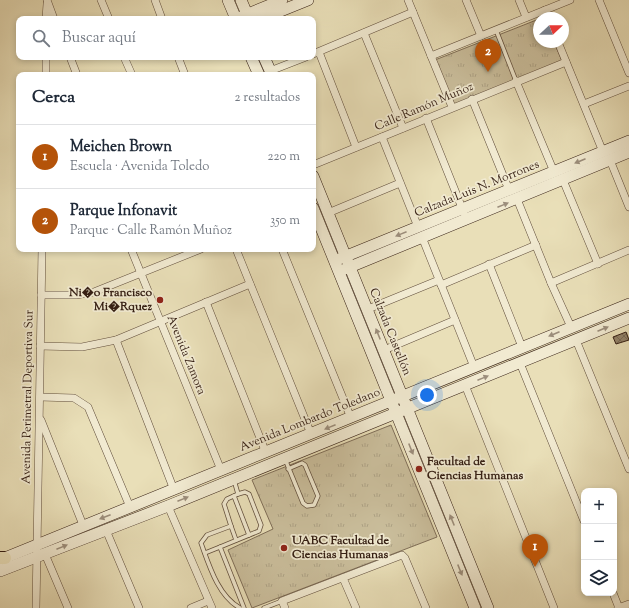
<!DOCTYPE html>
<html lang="es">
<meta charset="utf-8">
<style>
body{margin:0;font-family:"Sorts Mill Goudy",serif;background:#f2f2f3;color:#1f2937}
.controls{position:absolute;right:12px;bottom:12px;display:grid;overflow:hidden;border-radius:8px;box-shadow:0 2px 6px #0003}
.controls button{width:36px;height:36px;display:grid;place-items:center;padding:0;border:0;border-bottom:1px solid #e0e1e3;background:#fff;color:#1f2937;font:20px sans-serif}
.compass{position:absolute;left:533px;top:12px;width:36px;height:36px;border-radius:50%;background:#fff;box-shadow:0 2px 6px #0003;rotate:68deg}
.you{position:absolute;left:427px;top:395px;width:14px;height:14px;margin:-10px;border:3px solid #fff;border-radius:50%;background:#1a73e8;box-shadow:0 0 0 6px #1a73e833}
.badge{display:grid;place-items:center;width:26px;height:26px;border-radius:50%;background:#b45309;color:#fff;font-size:13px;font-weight:700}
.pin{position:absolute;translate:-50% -33px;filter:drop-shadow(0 1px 2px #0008)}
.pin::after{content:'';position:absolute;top:21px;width:14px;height:12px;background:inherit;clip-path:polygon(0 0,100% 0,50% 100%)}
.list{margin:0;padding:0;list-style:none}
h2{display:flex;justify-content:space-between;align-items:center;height:52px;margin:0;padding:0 16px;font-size:17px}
h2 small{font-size:13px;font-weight:400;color:#747a83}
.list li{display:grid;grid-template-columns:26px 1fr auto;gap:12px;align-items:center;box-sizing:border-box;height:64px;padding:0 16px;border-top:1px solid #e0e1e3}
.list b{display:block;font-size:15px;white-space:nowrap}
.list p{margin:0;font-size:13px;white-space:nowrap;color:#747a83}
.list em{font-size:13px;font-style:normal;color:#747a83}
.icon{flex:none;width:22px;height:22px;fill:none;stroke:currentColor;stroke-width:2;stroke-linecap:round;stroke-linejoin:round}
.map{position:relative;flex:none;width:629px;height:608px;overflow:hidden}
.search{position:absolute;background:#fff;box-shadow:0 2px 6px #0003;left:16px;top:16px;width:300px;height:44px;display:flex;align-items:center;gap:10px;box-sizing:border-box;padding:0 14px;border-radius:8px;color:#747a83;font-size:15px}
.panel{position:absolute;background:#fff;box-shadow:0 2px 6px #0003;left:16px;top:72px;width:300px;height:180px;border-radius:8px}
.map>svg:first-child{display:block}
.park{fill:url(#park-tufts);stroke:#7f6e58}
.shadow{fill:#0003}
.building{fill:url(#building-cross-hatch);stroke:#341e13}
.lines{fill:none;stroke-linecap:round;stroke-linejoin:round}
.lane-casing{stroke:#614e3c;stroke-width:5}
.street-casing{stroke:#614e3c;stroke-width:8}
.secondary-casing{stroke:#341e13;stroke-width:12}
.primary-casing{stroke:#341e13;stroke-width:14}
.lane{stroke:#f1ead1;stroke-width:3.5}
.street{stroke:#f1ead1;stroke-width:7}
.secondary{stroke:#f1ead1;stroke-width:11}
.primary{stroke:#e9dfb8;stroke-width:12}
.oneway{fill:#9c8e7c}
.poi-dot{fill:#8f2418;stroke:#f1ead1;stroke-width:1.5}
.labels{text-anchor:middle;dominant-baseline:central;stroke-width:3.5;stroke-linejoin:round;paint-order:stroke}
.street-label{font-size:12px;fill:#341e13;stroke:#f1ead1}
.poi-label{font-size:12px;font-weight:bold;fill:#341e13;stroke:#f1ead1;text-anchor:start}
</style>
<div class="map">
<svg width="629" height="608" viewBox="0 0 629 608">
<defs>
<pattern id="park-tufts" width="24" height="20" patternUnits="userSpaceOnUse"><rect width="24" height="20" fill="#cabe9c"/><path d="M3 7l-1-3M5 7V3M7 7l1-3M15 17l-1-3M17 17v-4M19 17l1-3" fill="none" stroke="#aea386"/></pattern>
<pattern id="building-cross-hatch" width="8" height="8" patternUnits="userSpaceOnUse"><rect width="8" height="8" fill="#928269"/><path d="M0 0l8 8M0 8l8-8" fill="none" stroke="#786a55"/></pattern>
</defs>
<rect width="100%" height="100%" fill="#e9dfb8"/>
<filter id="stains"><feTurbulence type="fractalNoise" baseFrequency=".005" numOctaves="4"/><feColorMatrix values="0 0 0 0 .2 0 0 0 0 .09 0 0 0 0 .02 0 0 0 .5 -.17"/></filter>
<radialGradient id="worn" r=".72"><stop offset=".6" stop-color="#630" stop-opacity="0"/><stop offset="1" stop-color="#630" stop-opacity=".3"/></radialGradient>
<g class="park">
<path d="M539,19v23h15l8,19 -107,45 -20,-46z"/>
<path d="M391,425l46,112 -185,71 -24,-58 45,-21 -21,-49z"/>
</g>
<path class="shadow" d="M627,332l2,6 -12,5 -2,-6z"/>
<path class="building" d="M626,332l3,8 -13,4 -3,-7z"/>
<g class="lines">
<defs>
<g id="lane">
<path d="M496,30l20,51"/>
<path d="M285,459l18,44 4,3 7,-1 4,-9 -13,-31 -3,-2 -14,6"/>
<path d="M234,480l4,14 -11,5 -3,5 7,22 -24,9 -6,8c8,22 17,53 39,65"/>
<path d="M238,494l7,-2 4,2 12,31 -2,6 -39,16 24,61"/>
<path d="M234,496l15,39"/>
<path d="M231,526l5,14"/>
<path d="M205,553l15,-6"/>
<path d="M264,608l18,-7"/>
</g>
<g id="street">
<path d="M47,0l7,19"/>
<path d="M101,0l8,19"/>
<path d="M155,0l7,19"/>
<path d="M408,0l44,107"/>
<path d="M466,0l15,36"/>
<path d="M519,0l7,17"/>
<path d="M599,0l30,73"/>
<path d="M545,10l3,8"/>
<path d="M46,19l1,-15"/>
<path d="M364,33l39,95"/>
<path d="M558,42l45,110"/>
<path d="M319,52l37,95"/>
<path d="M313,54l100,-42"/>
<path d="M431,56l139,-56"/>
<path d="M70,57l7,18"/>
<path d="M124,57l8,18"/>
<path d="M178,57l7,18"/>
<path d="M270,71l36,-14"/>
<path d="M46,75v-18"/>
<path d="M516,81l38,91"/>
<path d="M472,99l37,91"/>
<path d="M584,104l45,-18"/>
<path d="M426,118l38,95"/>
<path d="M382,137l36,90"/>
<path d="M610,160l19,47"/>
<path d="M313,165l253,-103"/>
<path d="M563,180l35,84"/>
<path d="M517,199l34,84 20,44"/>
<path d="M328,213l72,-30"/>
<path d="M422,237l52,130"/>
<path d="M131,249l90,221"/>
<path d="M236,249l75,185"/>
<path d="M282,249l69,169"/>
<path d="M489,264l33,83"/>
<path d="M551,283l78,-33"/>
<path d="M441,285l95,-40"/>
<path d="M41,295h35l18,-3 107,-43"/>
<path d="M206,302l60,151"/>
<path d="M368,309l71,-29"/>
<path d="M116,340l58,150"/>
<path d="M576,340l53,129"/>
<path d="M40,346l42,1 34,-7 134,-56"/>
<path d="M384,350l71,-30"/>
<path d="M520,363l64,158"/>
<path d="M465,385l89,223"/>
<path d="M40,397l34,1 14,9 42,100"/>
<path d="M41,420l42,105"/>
<path d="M168,506l44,102"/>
<path d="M106,530l33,78"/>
<path d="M45,554l23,54"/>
<path d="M343,578l13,30"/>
<path d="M613,593l6,15"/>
<path d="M36,608l6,-359"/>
<path d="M191,608l17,-7"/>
<path d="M285,608l-3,-7 120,-46 3,3 21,50"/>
<path d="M618,608l11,-4"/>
</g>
<g id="secondary">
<path d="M228,0l8,19"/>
<path d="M241,0l8,19"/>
<path d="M236,19l46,-19"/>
<path d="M261,19l47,-19"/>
<path d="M251,57l8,18"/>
<path d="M264,57l8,18"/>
<path d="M313,176l175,432"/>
<path d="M313,208l162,400"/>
<path d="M339,259l290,-118"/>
<path d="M345,269l284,-117"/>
<path d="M0,560l629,-256"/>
<path d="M0,571l168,-65 461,-188"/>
</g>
<path id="primary" d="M0,558h5"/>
</defs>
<use href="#lane" class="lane-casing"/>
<use href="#street" class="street-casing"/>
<use href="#secondary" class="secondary-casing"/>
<use href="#primary" class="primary-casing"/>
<use href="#lane" class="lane"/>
<use href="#street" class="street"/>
<use href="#secondary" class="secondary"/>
<use href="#primary" class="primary"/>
</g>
<defs><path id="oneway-solid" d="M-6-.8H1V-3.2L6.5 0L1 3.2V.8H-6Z"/></defs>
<g class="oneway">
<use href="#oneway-solid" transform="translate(580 161) rotate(157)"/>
<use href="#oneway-solid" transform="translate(503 205) rotate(-22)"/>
<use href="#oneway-solid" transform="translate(401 234) rotate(158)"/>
<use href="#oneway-solid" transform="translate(603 329) rotate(-23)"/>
<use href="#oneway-solid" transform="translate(378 334) rotate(-112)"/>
<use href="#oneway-solid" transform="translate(554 334) rotate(157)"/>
<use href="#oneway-solid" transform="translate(483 378) rotate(-22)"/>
<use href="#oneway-solid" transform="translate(330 427) rotate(158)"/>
<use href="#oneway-solid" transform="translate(411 449) rotate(68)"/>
<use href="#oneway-solid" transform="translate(183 499) rotate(-22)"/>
<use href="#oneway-solid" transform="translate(105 517) rotate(159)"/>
<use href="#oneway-solid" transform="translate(452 520) rotate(-112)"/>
<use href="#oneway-solid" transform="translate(62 547) rotate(-22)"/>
<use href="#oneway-solid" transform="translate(460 570) rotate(68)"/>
</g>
<g class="poi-dot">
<circle cx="160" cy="300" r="4"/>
<circle cx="419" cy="469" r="4"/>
<circle cx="284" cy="548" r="4"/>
</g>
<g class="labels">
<g class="street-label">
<text transform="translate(424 107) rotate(-23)">Calle Ramón Muñoz</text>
<text transform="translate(477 189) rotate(-22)">Calzada Luis N. Morrones</text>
<text transform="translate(390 332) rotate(68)">Calzada Castellón</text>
<text transform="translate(186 355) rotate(68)">Avenida Zamora</text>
<text transform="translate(28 397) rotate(-89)">Avenida Perimetral Deportiva Sur</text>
<text transform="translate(310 420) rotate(-22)">Avenida Lombardo Toledano</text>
</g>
<g class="poi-label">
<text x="152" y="293" text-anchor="end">Ni�o Francisco<tspan x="152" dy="14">Mi�Rquez</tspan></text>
<text x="427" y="462">Facultad de<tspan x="427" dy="14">Ciencias Humanas</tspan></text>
<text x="292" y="541">UABC Facultad de<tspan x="292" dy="14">Ciencias Humanas</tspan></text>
</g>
</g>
<rect width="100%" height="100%" filter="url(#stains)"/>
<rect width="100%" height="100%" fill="url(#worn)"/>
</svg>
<div class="controls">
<button>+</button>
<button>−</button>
<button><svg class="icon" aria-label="layers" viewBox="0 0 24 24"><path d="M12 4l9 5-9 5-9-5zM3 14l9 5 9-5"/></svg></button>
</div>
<svg class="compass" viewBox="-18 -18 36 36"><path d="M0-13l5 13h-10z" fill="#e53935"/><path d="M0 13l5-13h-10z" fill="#747a83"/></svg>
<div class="you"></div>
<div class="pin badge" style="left:535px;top:567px">1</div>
<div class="pin badge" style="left:488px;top:72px">2</div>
<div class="search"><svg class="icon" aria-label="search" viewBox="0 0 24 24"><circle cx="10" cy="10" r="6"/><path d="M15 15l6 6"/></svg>Buscar aquí</div>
<section class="panel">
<h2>Cerca<small>2 resultados</small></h2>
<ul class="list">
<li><span class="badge">1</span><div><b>Meichen Brown</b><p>Escuela · Avenida Toledo</p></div><em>220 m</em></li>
<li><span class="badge">2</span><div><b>Parque Infonavit</b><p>Parque · Calle Ramón Muñoz</p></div><em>350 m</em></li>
</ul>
</section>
</div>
